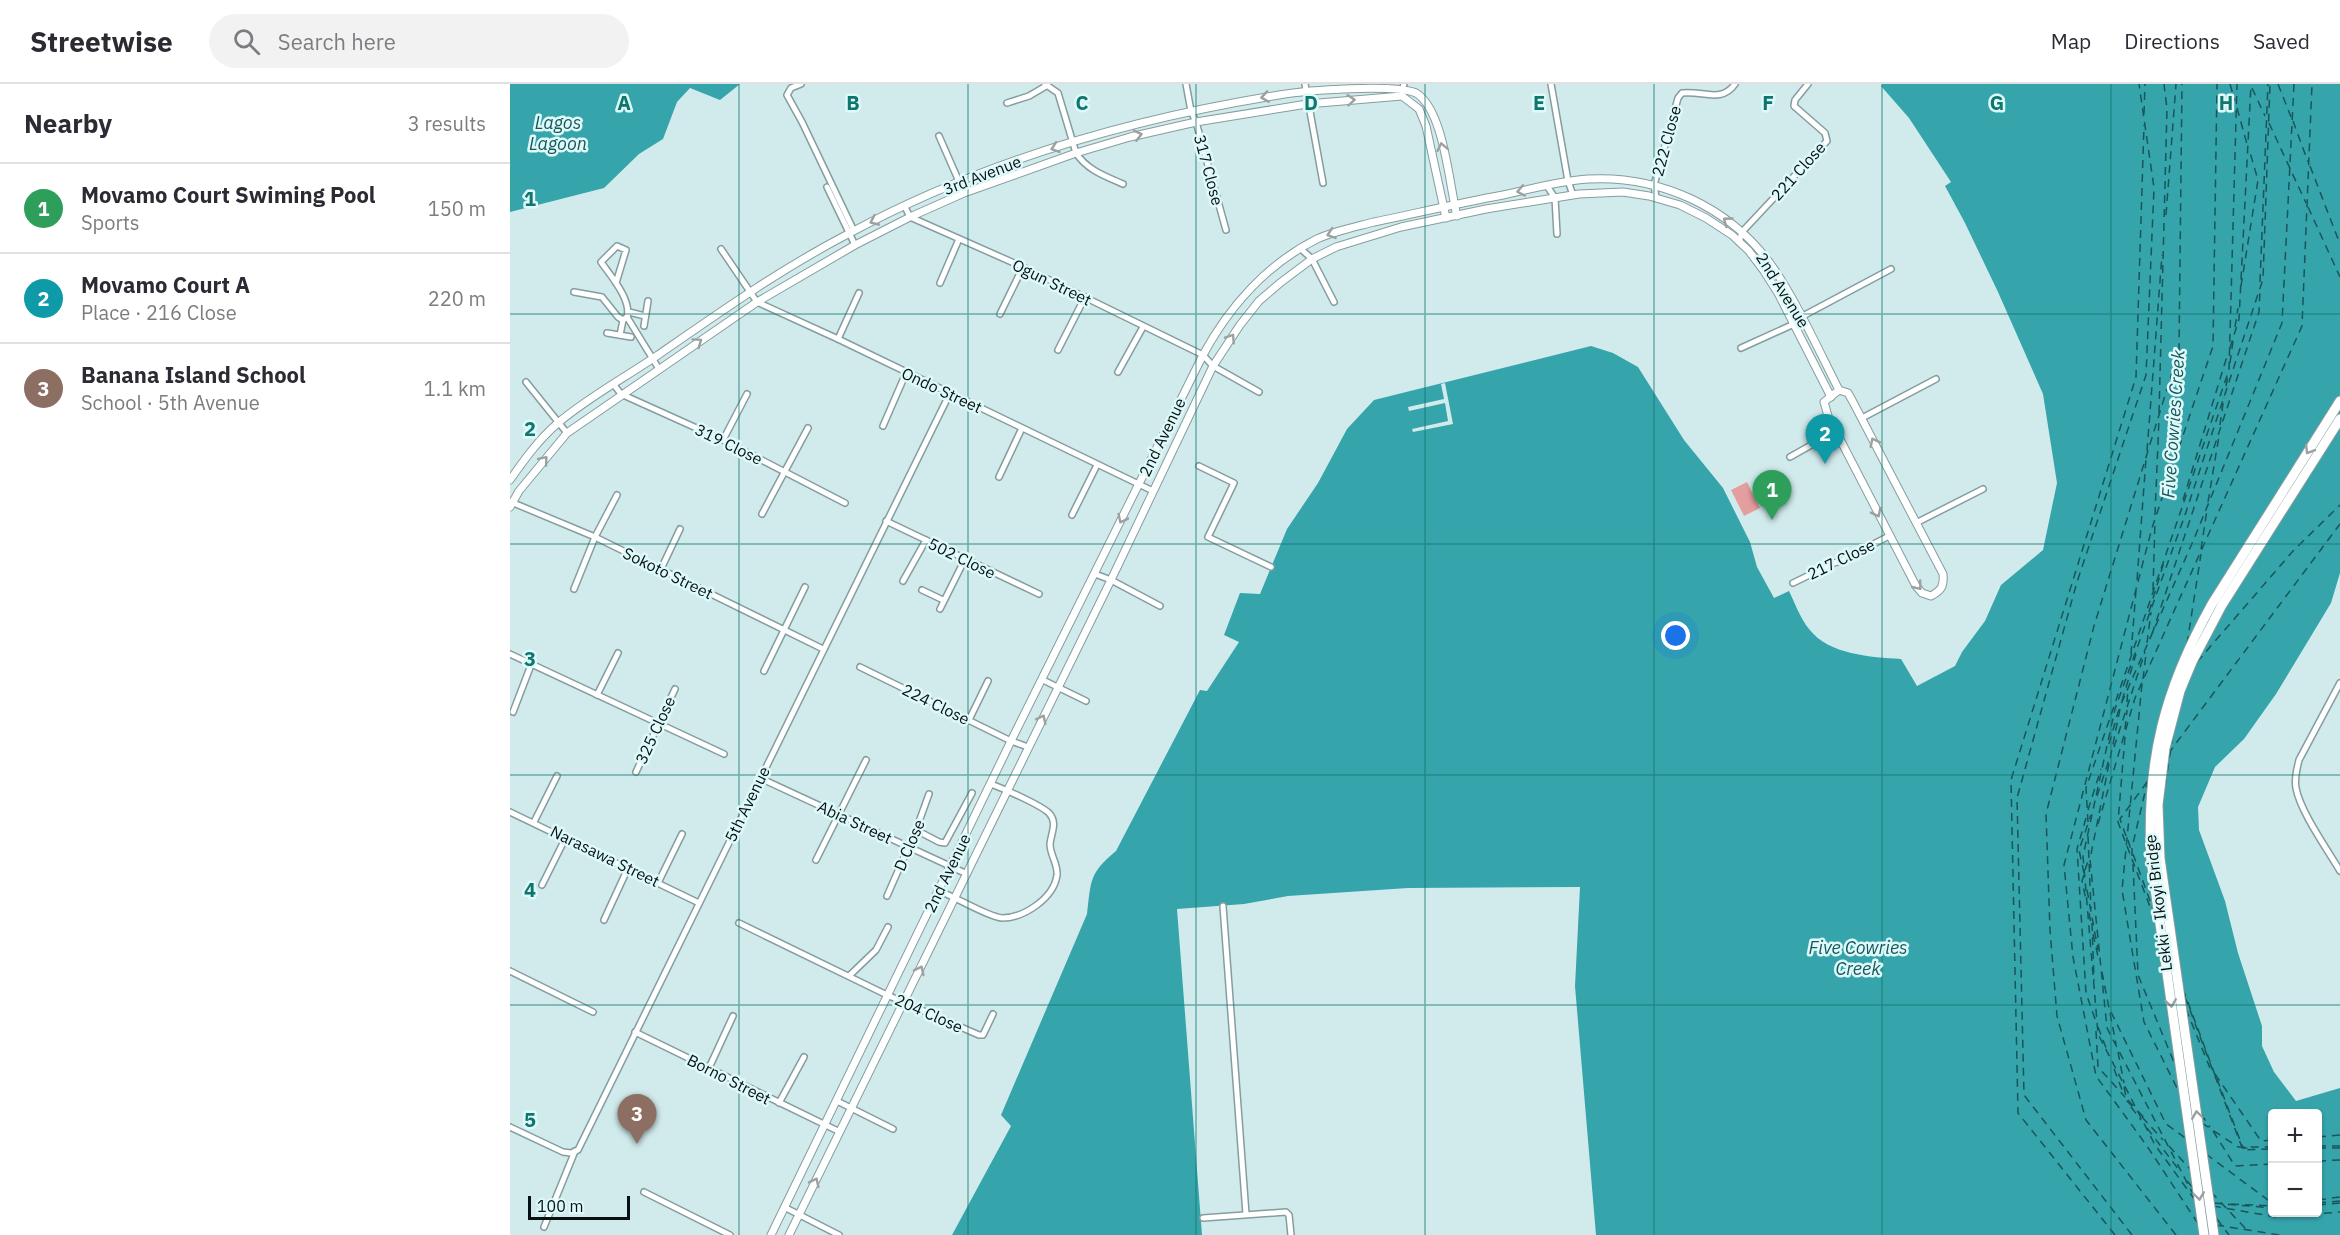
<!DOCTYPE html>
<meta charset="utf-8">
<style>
body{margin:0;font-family:"IBM Plex Sans",sans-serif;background:#f2f2f3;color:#2b2b33}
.controls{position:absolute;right:18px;bottom:18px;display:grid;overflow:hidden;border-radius:6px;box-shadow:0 2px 4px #0004}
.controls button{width:54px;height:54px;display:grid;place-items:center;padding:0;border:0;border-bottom:2px solid #e1e1e2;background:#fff;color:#2b2b33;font:30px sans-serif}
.scale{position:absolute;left:18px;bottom:15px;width:102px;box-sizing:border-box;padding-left:6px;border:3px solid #081111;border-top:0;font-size:16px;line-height:21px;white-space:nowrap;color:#081111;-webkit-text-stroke:4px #def9fa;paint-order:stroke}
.you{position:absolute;left:1166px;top:552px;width:21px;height:21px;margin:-15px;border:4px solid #fff;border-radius:50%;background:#1a73e8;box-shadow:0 0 0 9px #1a73e833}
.badge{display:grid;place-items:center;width:39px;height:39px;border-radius:50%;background:#b11e36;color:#fff;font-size:20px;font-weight:700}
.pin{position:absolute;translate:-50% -50px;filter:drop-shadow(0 2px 3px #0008)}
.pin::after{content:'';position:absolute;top:32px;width:21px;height:18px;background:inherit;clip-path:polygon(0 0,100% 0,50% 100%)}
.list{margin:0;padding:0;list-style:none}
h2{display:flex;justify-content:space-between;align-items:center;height:78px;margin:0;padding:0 24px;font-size:26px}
h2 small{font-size:20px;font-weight:400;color:#7c7c81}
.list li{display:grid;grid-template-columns:39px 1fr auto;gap:18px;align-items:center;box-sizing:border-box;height:90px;padding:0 24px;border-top:2px solid #e1e1e2}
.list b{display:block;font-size:22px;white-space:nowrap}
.list p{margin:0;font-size:20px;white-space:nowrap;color:#7c7c81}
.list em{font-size:20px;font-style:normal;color:#7c7c81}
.icon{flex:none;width:33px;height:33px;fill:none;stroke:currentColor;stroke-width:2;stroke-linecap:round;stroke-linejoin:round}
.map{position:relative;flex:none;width:1830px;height:1151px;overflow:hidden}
header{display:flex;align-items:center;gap:36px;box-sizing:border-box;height:84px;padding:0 30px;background:#fff;border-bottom:2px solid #e1e1e2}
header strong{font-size:28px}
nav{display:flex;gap:33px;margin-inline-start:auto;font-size:21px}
.search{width:420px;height:54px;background:#f2f2f3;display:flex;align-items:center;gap:15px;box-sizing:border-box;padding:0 21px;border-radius:33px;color:#7c7c81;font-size:22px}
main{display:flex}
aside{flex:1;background:#fff}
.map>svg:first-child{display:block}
.green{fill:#e49e9e}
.water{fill:#35a4ab;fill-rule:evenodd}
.pier{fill:#d1ebed}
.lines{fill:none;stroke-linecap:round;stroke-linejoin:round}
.ferry{stroke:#185659;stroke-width:1.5;stroke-dasharray:8 6;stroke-linecap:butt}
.minor-casing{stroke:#859d9f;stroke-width:8}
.tertiary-casing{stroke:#859d9f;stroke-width:9}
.primary-casing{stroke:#859d9f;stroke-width:11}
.minor{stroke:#fff;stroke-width:5}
.tertiary{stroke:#fff;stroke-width:7}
.primary{stroke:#fff;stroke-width:9}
.oneway{stroke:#9ca0a0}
.grid{fill:none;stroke:#0f766e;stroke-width:1.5;stroke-opacity:0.55}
.labels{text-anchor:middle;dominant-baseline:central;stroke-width:5;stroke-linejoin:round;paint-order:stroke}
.street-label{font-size:16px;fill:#081111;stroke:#def9fa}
.water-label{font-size:18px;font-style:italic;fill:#185659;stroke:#def9fa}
.grid-label{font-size:20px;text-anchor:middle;font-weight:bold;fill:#0f766e;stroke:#def9fa;stroke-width:5;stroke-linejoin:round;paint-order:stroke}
</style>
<header>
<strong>Streetwise</strong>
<div class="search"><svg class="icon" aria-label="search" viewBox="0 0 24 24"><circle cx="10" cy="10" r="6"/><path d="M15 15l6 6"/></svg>Search here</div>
<nav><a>Map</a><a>Directions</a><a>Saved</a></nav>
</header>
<main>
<aside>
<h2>Nearby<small>3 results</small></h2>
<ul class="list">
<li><span class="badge" style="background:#2e9e5b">1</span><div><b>Movamo Court Swiming Pool</b><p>Sports</p></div><em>150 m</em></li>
<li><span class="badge" style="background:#0f9aa8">2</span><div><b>Movamo Court A</b><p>Place · 216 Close</p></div><em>220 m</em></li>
<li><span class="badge" style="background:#8d6e63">3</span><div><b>Banana Island School</b><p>School · 5th Avenue</p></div><em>1.1 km</em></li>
</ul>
</aside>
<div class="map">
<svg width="1830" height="1151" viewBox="0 0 1830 1151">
<rect width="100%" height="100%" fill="#d1ebed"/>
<path class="green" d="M1237,398l13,26 -16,8 -13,-26z"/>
<g class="water">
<path d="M0,0h230l-20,16 -30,-12 -13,14 -14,37 -24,15 -35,34 -94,24z"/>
<path d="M1373,0h457v489l-9,30 -55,91 -32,45 -29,28 -17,40 1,23 26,71 13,52 24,73v20l12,26 22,29 44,-13v147h-744l-21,-249 5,-99 -172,1 -120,8 -44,8 -67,5 25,326h-250l59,-109 -10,-11 86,-201c4,-33 2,-41 29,-63l84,-161 7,1 32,-49 -15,-7 16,-42 20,1 27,-65 31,-46 29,-54 27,-29 217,-54 22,7 25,14 46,73 39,48 27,54 7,25 17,31 15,-7c6,12 11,27 20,38 20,26 62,28 92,30l16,27 38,-20 7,-14 23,-31 16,-36 42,-35 14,-67 -14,-89 -45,-102 -33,-69 -20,-37 6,-4 -42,-64 -28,-32zM1762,1030h46v98h-46z"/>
</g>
<path class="pier" d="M935,299l8,41 -40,8 -1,-3 36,-8 -3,-18 -36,8 -1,-4 36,-8 -3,-15z"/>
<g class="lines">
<g class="ferry">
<path d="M1720,0l5,17"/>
<path d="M1768,0l13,33"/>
<path d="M1742,4l13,28"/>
<path d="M1727,24l10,36"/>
<path d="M1634,30l1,-30"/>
<path d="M1783,37l15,41"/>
<path d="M1759,39l37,80"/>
<path d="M1800,82l30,78"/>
<path d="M1798,123l32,70"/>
<path d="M1656,131l10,-131"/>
<path d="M1750,198l8,-198"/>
<path d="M1731,202l17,-106 -9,-31"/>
<path d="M1725,243l3,-19"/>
<path d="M1720,264l9,-29 12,-235"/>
<path d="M1720,279l3,-22"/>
<path d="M1716,302l2,-10"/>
<path d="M1649,329l8,-304 -3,-25"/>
<path d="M1710,341l4,-28"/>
<path d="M1637,367l15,-196"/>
<path d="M1673,416l45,-147"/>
<path d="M1698,418l11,-66"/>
<path d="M1645,431l4,-97"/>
<path d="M1691,465l6,-39"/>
<path d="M1627,496l9,-121"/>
<path d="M1643,506l2,-70"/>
<path d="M1639,528l15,-50"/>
<path d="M1642,550l107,-322 1,-22"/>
<path d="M1637,559l4,-31"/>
<path d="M1677,560l14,-90"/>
<path d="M1621,570l5,-64"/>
<path d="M1687,578l96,-111 47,-46"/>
<path d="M1633,595l3,-25"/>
<path d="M1632,600l-20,206 22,132 36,72"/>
<path d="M1612,617l14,-47"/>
<path d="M1617,618l1,-13"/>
<path d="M1615,645l2,-19"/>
<path d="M1615,653l-7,85 7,19"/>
<path d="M1599,660l10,-35"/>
<path d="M1604,663l31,-95"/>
<path d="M1658,670l172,-230"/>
<path d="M1587,712l12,-36"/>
<path d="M1653,715l10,-64"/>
<path d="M1578,726l13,-41"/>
<path d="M1576,734l-9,31 9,144 9,26"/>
<path d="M1578,738l-2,-34 143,-418 8,-286"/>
<path d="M1588,740l37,-126 167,-372 10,-242"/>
<path d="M1578,752l3,73"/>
<path d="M1616,752l-6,-17 27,-37"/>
<path d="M1618,756l3,10"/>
<path d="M1617,762l28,74"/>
<path d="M1623,770l20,55"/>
<path d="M1622,772v-8l16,-69"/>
<path d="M1623,780l5,111 38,92"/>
<path d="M1575,786l4,-12"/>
<path d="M1574,789l-5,-23 12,-35"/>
<path d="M1574,791l-2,6 4,19"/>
<path d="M1577,806l11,60"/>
<path d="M1579,829l2,10"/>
<path d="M1582,839l2,58"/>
<path d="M1583,850l6,27"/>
<path d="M1592,888l14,72"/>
<path d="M1673,905l32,86"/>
<path d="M1675,913l58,153 29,-1"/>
<path d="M1676,925l24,59"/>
<path d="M1601,928l55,112 22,16"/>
<path d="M1588,943l10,26"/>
<path d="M1586,947l2,36 27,30"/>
<path d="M1608,968l6,31"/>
<path d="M1604,985l10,26"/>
<path d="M1705,990l46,67 11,-1"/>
<path d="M1707,995l26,69h11"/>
<path d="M1614,1003l3,14 10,10"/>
<path d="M1618,1016l7,8"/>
<path d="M1621,1023l10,13"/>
<path d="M1628,1027l9,10"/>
<path d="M1691,1030l9,13"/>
<path d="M1632,1033l21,23"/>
<path d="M1692,1039l36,24h34"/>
<path d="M1637,1044l32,42"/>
<path d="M1703,1047l22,35 37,-2"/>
<path d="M1808,1053l22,-2"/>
<path d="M1659,1062l21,23"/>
<path d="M1808,1062h22"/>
<path d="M1808,1064h22"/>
<path d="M1696,1070l66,49"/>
<path d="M1808,1077l22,-1"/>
<path d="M1677,1097l7,8"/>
<path d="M1701,1108l34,36"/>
<path d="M1684,1112l-87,-168 -17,-169 31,-155 73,-165 88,-216 12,-239"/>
<path d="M1685,1116l-40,-55 -57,-111 -15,-178 32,-147 70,-194 78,-236 7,-195"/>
<path d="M1808,1116l22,-3"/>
<path d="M1704,1119l58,5"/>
<path d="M1808,1119l22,-2"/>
<path d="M1721,1120l41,2"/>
<path d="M1808,1121l22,-2"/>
<path d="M1703,1122l63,11 64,-5"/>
<path d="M1707,1135l12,16"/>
<path d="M1689,1138h-2l-50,-76 -51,-70 -23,-119 -9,-92 88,-337 61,-182 4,-262"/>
<path d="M1706,1141l64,10"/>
<path d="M1605,1151l-97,-122 -7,-333 125,-403 8,-252"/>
<path d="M1622,1151l-108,-140 -7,-297 60,-216 69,-207 8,-187 -15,-104"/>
<path d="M1666,1151l-90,-115 -29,-104 -7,-86 -4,-116 48,-188 85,-276 3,-266"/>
</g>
<defs>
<g id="minor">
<path d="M291,0l-10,4 -4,7 15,27 52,109"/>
<path d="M535,0l13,9 18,60c11,17 29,23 47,31"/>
<path d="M676,0l5,27 5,11 30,108"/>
<path d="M795,0l18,99"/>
<path d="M1041,0l17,97 5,14"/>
<path d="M893,3l1,-3"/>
<path d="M497,19l22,-7 17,-10"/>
<path d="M429,52l25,57"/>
<path d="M1037,102l8,12 2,36"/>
<path d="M317,103l28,58"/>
<path d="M1146,113l-2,-12 24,-87 4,-5c20,-3 39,11 53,-9"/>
<path d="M395,123l5,10 113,50 180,88 10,11 46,26"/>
<path d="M1229,158l3,-10 85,-91 -2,-8 -31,-27 1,-6 13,-16"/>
<path d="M211,165l36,53 81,37 315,152"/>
<path d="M791,165l11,10 22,43"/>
<path d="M106,199l10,-33 -9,-4 -16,16c9,13 31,38 26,55"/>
<path d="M430,199l19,-44"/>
<path d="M64,208l28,5 16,20 5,3 4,-3 32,52"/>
<path d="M119,228l16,4"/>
<path d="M490,230l23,-47"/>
<path d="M134,242l4,-25"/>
<path d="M97,249l24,4"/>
<path d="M110,251l3,-15"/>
<path d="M328,255l21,-46"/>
<path d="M1231,264l53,-24 7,-7 90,-48"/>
<path d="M548,266l27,-53"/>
<path d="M608,288l25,-45"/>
<path d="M16,298l41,51"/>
<path d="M104,301l7,9 102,46 122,63"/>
<path d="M1352,334l74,-39"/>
<path d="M373,342l23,-53"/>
<path d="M213,356l24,-46"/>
<path d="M1280,373l46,-26"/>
<path d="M689,382l35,17 -26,54 63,30"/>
<path d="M489,393l23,-49"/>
<path d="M1,418l84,35 228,112"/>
<path d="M252,430l46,-86"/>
<path d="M562,431l25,-50"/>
<path d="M376,437l153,73"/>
<path d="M1406,439l67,-34"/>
<path d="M151,485l19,-40"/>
<path d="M585,490l16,6 49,26"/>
<path d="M393,497l23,-41"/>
<path d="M1283,499l41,-20 7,-2 48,-25"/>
<path d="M64,505l21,-52 22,-42"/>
<path d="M412,506l21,10"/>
<path d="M430,525l25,-50"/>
<path d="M0,570l214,100"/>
<path d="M350,583l151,74 17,6"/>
<path d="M254,587l41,-84"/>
<path d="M533,596l43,21"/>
<path d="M1830,599l-41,77c-2,9 -5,18 -3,28 4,23 31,61 44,83"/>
<path d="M87,611l21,-42"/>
<path d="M3,628l18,-47"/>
<path d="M459,636l19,-39"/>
<path d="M126,688l39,-83"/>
<path d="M250,694l207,96"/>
<path d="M0,728l189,91"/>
<path d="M24,738l23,-46"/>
<path d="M406,746l23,12 6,1 27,-50"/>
<path d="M306,776l50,-100"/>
<path d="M148,799l24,-49"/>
<path d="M32,801l24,-48"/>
<path d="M429,807c17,6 49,26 63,27 22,0 52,-20 55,-43 1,-11 -7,-20 -7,-31 1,-11 8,-21 -1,-31 -10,-9 -45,-24 -58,-29"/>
<path d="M377,812l29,-66 13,-36"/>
<path d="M713,822l23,308"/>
<path d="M94,836l24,-52"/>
<path d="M229,839l148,72 92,40h4l10,-21"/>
<path d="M0,887l83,41"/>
<path d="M339,892l27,-26 12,-23"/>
<path d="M125,948l205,100"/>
<path d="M199,984l24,-52"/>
<path d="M327,1017l56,28"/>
<path d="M269,1019l25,-46"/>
<path d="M0,1043l53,25 8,1 7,-3 372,-757"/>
<path d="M134,1108l86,43"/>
<path d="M274,1123l55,28"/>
<path d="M693,1134l83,-6 3,3 2,20"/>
<path d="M34,1143l31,-76"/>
</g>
<g id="tertiary">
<path d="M0,396c14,-20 29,-41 48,-57 29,-25 68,-46 100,-68 62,-43 123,-86 190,-121 133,-72 282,-115 431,-139 29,-5 115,-11 137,-2 28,17 33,91 41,123"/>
<path d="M0,423l9,-16 48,-58 190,-131 98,-57 55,-28 54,-24 112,-40 54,-16 66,-15 111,-18 95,-8 17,13 7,17 20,92"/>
<path d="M261,1151l240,-494 192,-386c26,-48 64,-91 114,-116 18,-8 38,-12 57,-17 43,-9 86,-19 129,-27 28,-6 56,-14 85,-16 72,-4 142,28 184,87 25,36 47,85 67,124l9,3 5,9 90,172c1,12 -1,16 -12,22l-9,-3 -6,-7 -88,-170 -4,-14 15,-12"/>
<path d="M279,1151l322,-655 102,-214 27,-41 19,-24 21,-18 32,-24 24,-12 65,-20 85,-18 93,-15 44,-2 26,4 31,9 26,13 26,17 17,16 15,20 14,22 53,104"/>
</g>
<g id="primary">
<path d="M1694,1151l-53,-375c-5,-99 13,-170 61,-256l128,-203"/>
<path d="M1704,1151l-54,-377 -2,-53 7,-57 15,-57 12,-29 30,-57 118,-186"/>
</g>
</defs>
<use href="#minor" class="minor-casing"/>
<use href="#tertiary" class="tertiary-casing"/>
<use href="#primary" class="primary-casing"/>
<use href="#minor" class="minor"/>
<use href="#tertiary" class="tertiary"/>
<use href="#primary" class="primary"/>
</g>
<defs><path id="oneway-chevron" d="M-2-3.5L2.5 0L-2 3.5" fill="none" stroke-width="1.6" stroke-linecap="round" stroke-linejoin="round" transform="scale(1.5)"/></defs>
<g class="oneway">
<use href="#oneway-chevron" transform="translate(755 13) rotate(171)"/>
<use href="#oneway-chevron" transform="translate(841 16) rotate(-5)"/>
<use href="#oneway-chevron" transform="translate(628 51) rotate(-14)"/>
<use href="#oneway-chevron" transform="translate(932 63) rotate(-102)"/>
<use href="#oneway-chevron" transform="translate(545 64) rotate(161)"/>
<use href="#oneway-chevron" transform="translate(1011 107) rotate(169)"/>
<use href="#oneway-chevron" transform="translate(364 137) rotate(155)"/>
<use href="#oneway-chevron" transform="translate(1217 137) rotate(-144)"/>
<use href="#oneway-chevron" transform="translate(821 150) rotate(161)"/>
<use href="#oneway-chevron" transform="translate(721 254) rotate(-57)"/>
<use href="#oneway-chevron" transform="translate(188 258) rotate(-35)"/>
<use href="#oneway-chevron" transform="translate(1364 358) rotate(-117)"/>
<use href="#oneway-chevron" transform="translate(1799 366) rotate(122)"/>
<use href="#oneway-chevron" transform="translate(34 376) rotate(-50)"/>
<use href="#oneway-chevron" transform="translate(1367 429) rotate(63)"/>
<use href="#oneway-chevron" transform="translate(612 435) rotate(116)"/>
<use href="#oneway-chevron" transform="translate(1408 502) rotate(51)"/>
<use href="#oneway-chevron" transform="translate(532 635) rotate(-63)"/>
<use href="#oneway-chevron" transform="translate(410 886) rotate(-64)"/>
<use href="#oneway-chevron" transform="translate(1661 919) rotate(82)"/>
<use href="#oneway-chevron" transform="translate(1687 1031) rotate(-98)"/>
<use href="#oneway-chevron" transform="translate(305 1098) rotate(-64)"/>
<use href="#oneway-chevron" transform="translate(1689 1112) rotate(82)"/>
</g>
<path class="grid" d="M229,0v1151M458,0v1151M686,0v1151M915,0v1151M1144,0v1151M1372,0v1151M1601,0v1151M0,230h1830M0,460h1830M0,691h1830M0,921h1830"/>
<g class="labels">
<g class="street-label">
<text transform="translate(1156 57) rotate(-75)">222 Close</text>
<text transform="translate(699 86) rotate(75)">317 Close</text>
<text transform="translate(1288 87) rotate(-48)">221 Close</text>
<text transform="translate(472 91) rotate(-21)">3rd Avenue</text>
<text transform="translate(542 198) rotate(26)">Ogun Street</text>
<text transform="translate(1273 206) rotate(58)">2nd Avenue</text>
<text transform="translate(432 306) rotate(25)">Ondo Street</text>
<text transform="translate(652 353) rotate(-64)">2nd Avenue</text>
<text transform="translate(219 360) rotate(26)">319 Close</text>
<text transform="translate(452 474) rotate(26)">502 Close</text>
<text transform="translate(1331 475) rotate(-26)">217 Close</text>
<text transform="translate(158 489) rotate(26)">Sokoto Street</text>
<text transform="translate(426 620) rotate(26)">224 Close</text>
<text transform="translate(145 646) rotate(-65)">325 Close</text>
<text transform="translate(237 720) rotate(-64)">5th Avenue</text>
<text transform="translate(345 738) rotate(25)">Abia Street</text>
<text transform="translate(399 761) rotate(-67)">D Close</text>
<text transform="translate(95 772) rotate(26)">Narasawa Street</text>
<text transform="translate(437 789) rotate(-64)">2nd Avenue</text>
<text transform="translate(1648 819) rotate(-97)">Lekki - Ikoyi Bridge</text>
<text transform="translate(419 929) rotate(24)">204 Close</text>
<text transform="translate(219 995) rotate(27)">Borno Street</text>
</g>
<g class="water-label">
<text x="48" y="38">Lagos<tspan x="48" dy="21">Lagoon</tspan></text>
<text transform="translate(1663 340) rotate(-86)">Five Cowries Creek</text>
<text x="1348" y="863">Five Cowries<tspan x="1348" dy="21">Creek</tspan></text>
</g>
</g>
<g class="grid-label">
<text x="114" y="26">A</text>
<text x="343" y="26">B</text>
<text x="572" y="26">C</text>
<text x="801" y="26">D</text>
<text x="1029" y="26">E</text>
<text x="1258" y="26">F</text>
<text x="1487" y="26">G</text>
<text x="1716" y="26">H</text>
<text x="20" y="122">1</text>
<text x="20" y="352">2</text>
<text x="20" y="582">3</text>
<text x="20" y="813">4</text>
<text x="20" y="1043">5</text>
</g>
</svg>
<div class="controls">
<button>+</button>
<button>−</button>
</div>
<div class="scale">100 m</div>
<div class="you"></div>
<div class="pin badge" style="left:1262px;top:436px;background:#2e9e5b">1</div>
<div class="pin badge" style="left:1315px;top:380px;background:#0f9aa8">2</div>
<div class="pin badge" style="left:127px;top:1060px;background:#8d6e63">3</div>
</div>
</main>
